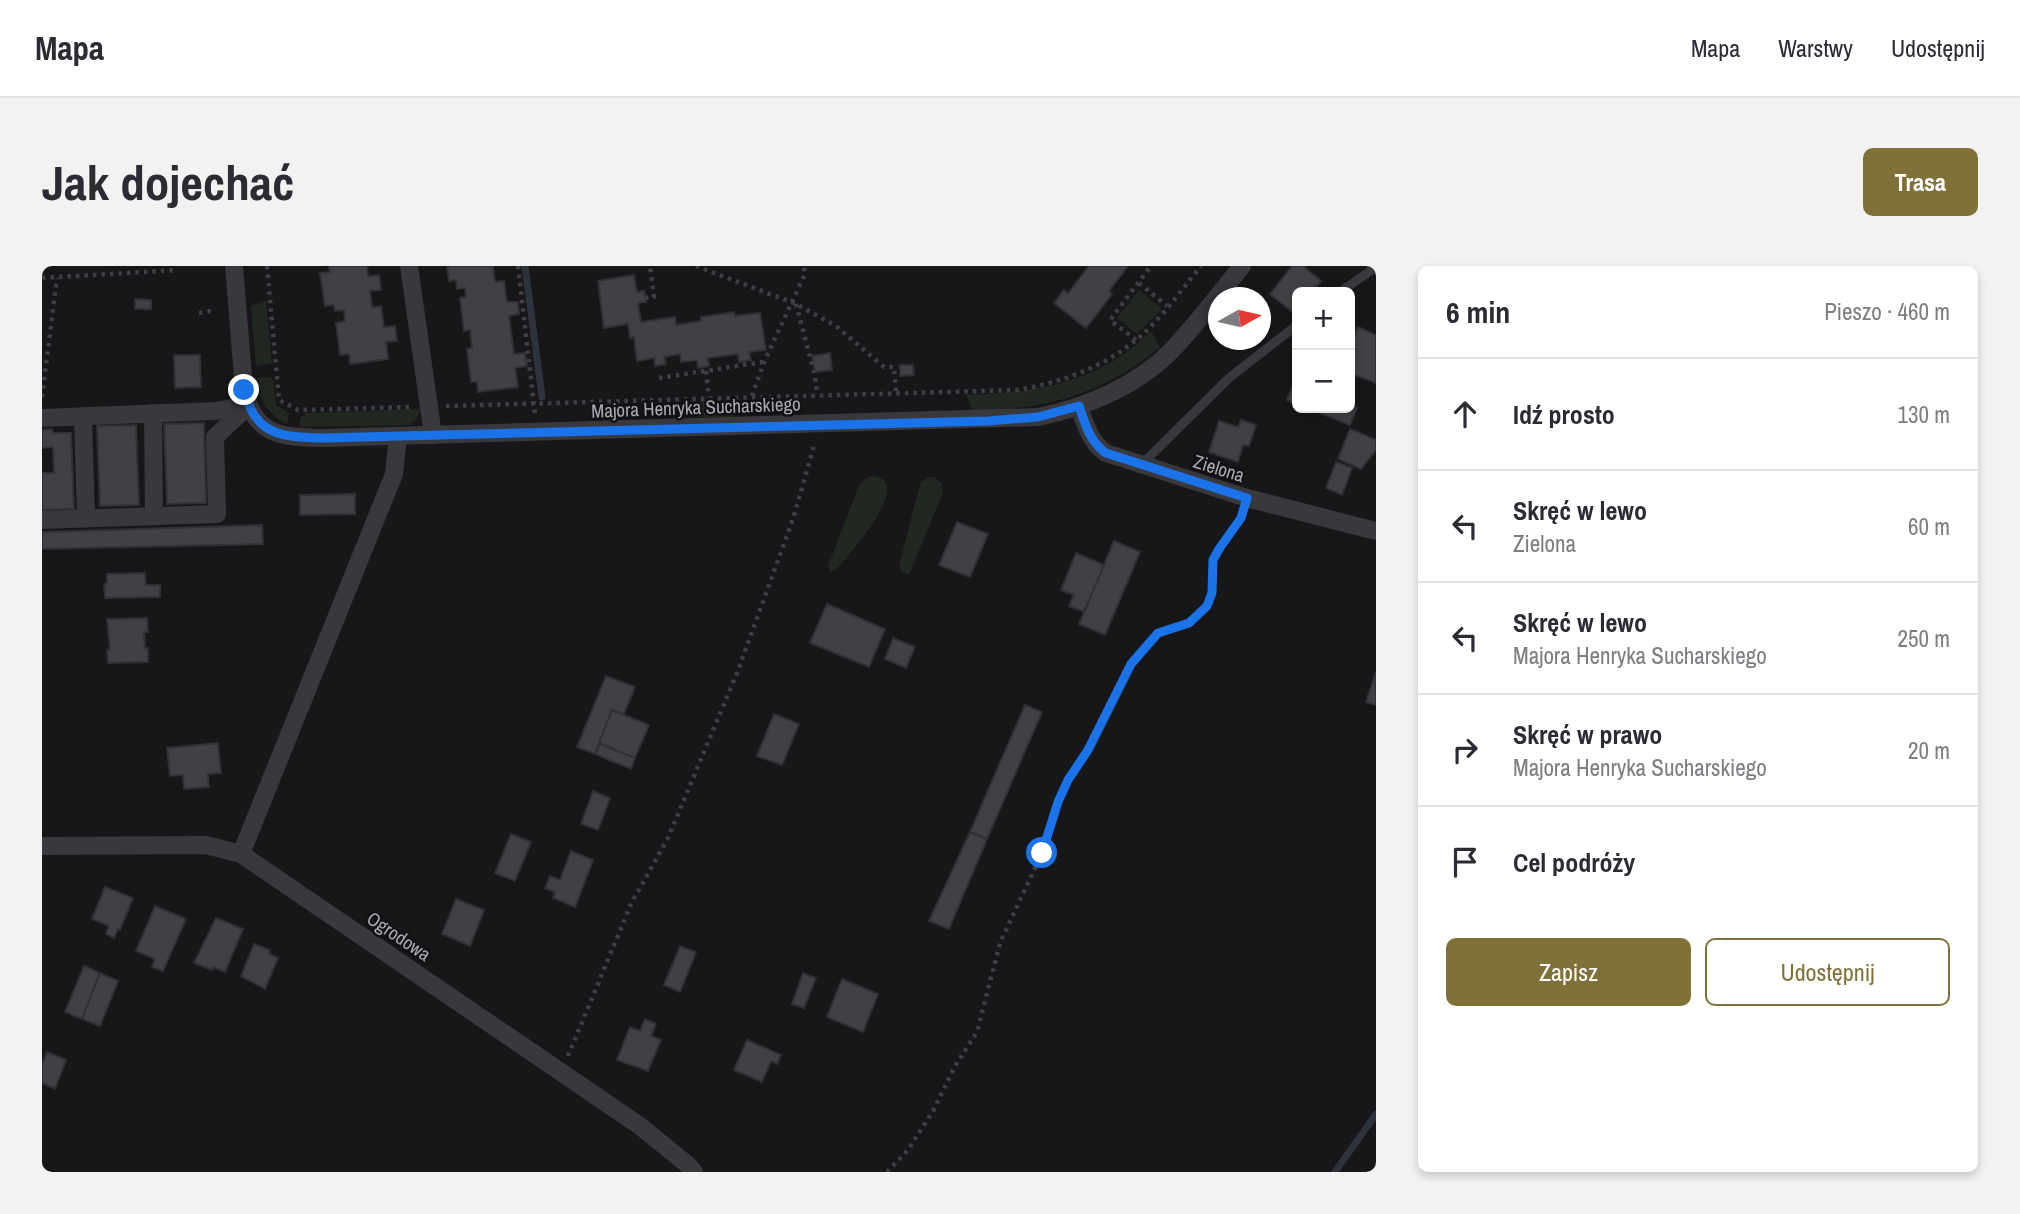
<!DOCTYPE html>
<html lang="pl">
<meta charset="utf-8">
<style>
body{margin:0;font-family:"Archivo Narrow",sans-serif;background:#f2f2f3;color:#2b2b33}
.controls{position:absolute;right:21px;top:21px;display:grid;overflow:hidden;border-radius:10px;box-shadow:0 4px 10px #0003}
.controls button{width:63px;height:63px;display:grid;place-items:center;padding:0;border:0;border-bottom:2px solid #e1e1e2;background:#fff;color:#2b2b33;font:35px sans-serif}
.compass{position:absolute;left:1166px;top:21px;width:63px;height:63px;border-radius:50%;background:#fff;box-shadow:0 4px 10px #0003;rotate:82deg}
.stop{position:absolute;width:21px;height:21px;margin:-16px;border:5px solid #1a73e8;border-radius:50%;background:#fff}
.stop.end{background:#1a73e8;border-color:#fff;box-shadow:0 2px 7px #0008}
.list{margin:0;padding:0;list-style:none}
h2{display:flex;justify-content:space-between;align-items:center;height:91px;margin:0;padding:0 28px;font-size:30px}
h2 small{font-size:23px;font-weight:400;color:#7c7c81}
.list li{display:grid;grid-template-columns:46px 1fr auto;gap:21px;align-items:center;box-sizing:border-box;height:112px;padding:0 28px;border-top:2px solid #e1e1e2}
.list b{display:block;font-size:26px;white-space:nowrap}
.list p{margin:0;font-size:23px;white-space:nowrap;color:#7c7c81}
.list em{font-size:23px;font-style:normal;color:#7c7c81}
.actions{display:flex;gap:14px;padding:21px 28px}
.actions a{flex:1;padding:16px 0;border:2px solid #807138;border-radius:10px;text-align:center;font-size:24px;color:#807138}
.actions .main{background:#807138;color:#fff}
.icon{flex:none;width:38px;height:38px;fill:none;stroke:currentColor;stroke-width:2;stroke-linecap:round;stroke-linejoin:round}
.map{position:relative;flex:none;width:1334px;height:906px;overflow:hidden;border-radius:10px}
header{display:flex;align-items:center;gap:42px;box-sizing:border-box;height:98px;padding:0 35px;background:#fff;border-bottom:2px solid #e1e1e2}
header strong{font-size:33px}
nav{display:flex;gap:38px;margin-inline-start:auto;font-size:24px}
.intro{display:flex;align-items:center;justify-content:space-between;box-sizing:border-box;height:168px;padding:0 42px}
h1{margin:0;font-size:49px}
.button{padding:18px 32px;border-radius:10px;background:#807138;color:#fff;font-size:24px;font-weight:700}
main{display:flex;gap:42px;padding:0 42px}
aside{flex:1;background:#fff;border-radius:10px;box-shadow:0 4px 10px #0003}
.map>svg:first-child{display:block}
.green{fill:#212822}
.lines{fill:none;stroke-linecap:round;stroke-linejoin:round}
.stream{stroke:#2d333b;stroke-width:7}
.building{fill:#414045;stroke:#313034;stroke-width:2}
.path{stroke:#3e3e44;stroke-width:4.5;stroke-dasharray:3.5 5;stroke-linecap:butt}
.service{stroke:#38383d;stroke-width:9}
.minor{stroke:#38383d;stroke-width:18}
.route{stroke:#1a73e8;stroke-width:9}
.labels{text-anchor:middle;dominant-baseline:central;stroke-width:5;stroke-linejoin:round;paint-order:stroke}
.street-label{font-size:19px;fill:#a9abb7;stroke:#121113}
</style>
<header>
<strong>Mapa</strong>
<nav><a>Mapa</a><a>Warstwy</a><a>Udostępnij</a></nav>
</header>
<div class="intro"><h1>Jak dojechać</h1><a class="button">Trasa</a></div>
<main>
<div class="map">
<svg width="1334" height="906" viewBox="0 0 1334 906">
<rect width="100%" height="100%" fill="#171618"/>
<g class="green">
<path d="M1097,24l23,19 -25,25 -20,-16z"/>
<path d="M224,34l6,63 -16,3 -5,-60z"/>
<path d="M1109,65l9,16c-58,48 -113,62 -187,64l-7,-16c72,-3 132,-11 185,-64z"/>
<path d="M228,111l3,2 3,26 13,8 -2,11c-19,-10 -29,-24 -30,-46z"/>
<path d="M647,135h47l-2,16h-41z"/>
<path d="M379,143l-6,12 -6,4 -109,2v-8l6,-6z"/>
<path d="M829,210c48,2 -24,81 -35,94l-6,2 -2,-6 31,-80 7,-8z"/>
<path d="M886,211h6l8,6 1,9 -34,83 -7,-3 -3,-6 21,-82z"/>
</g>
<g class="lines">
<g class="stream">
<path d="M483,0l17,131"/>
<path d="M1293,906l41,-58"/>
</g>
</g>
<g class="building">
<path d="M287,0h38l1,10 11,-1 2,15 -11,1 2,16 9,-1 3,21 11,-1 2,15 -11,1 2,17 -38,5 -1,-10 -9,1 -4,-32 9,-2 -1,-11 -9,1 -1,-6 -9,1 -5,-33 10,-1z"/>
<path d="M405,0h46l2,16 9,-1 3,21h11l1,12 -10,2 5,38 11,-1 2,13 -12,2 3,19 -40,5 -1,-10h-6l-4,-33 5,-1 -2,-18 -6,1 -4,-33 6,-1 -1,-9 -8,1 -1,-9 -7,1z"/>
<path d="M1047,0h39l-19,25 3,3 -26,34 -32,-25 10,-13 4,3z"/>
<path d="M1250,0h11l18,15 -9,11h-15v19l-2,3 -25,-20z"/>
<path d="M592,9l3,17 7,-1 2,11 -8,1 3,19 34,-5 1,8 25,-4v-4l33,-5 1,4 25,-3 6,37 -17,2 2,8 -12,2 -1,-8 -30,4 1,8 -11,2 -1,-8 -16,2 -1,-8 -16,3 2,7 -11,2 -1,-8 -17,3 -3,-24 -4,1 -2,-14 -24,4 -6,-47z"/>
<path d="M93,33l16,1v9h-16z"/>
<path d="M1316,61l18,8v48l-26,-10v-28z"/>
<path d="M788,87l2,17 -17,2 -3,-16z"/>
<path d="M132,89h26l1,32 -26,1z"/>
<path d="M858,99h13l1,10 -14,1z"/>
<path d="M1252,116l3,1v21l-10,-4z"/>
<path d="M1308,139l7,3 -7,17 -43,-17h43z"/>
<path d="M1199,154l15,5 -7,21 -6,-1 -5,17 -29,-10 10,-31 19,6z"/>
<path d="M162,157l2,80 -39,1 -3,-80z"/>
<path d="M94,159l3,80 -39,1 -3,-80z"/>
<path d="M10,163l1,4h18l3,76 -32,1v-37h12l-1,-26 -11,1v-18z"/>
<path d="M1308,163l26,11v10l-15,19 -23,-10z"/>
<path d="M1294,196l16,6 -10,27 -16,-7z"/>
<path d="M313,228v20l-55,1v-20z"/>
<path d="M915,256l31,12 -18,43 -31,-12z"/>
<path d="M220,259l1,19 -221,5v-17z"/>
<path d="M1072,275l26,11 -35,83 -26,-11z"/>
<path d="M1034,287l28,12 -20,47 -15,-6 5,-11 -13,-5z"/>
<path d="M103,307l1,12h14v12l-55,1 -1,-14h3v-10z"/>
<path d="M785,338l58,25 -16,38 -59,-24z"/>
<path d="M105,352l1,14h-4l1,16h3v14l-40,1 -1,-13h3l-3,-31z"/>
<path d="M851,372l22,9 -9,21 -21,-9z"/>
<path d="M1334,406v33l-10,-3z"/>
<path d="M564,410l29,11 -11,27 -12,-4 -17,44 -18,-7z"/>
<path d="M983,439l17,7 -55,127 -17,-7z"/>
<path d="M570,444l37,15 -14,33 -36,-15z"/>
<path d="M732,448l25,10 -17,41 -25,-9z"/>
<path d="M176,477l3,30 -13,1 1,13 -25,2 -1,-14 -13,1 -3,-28z"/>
<path d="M558,478l35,14 -4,11 -36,-15z"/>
<path d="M551,525l17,7 -12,32 -17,-6z"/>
<path d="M928,566l17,7 -38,90 -20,-8z"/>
<path d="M469,568l20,8 -16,39 -20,-8z"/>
<path d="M529,585l22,9 -18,47 -22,-9 2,-6 -10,-4 5,-12 10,4z"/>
<path d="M63,621l28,11 -13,32 -2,-1 -4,9 -8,-4 3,-8 -17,-7z"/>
<path d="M414,633l28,11 -14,36 -28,-12z"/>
<path d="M113,640l31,13 -23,52 -11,-4 3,-8 -19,-8z"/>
<path d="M174,652l27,11 -18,43 -12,-5 -1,3 -18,-7z"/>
<path d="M212,678l16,6 -1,4 9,4 -13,31 -24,-13z"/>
<path d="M638,680l16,6 -16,40 -16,-7z"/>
<path d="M42,700l16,7 -18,46 -17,-7z"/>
<path d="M58,707l18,8 -18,45 -18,-7z"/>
<path d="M761,707l13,5 -12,30 -12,-4z"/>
<path d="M800,713l36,15 -15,38 -36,-15z"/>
<path d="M603,753l11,5 -5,12 10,4 -13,31 -31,-11 13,-33 10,4z"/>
<path d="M705,774l34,15 -4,9 -6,-3 -9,21 -28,-12z"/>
<path d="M5,786l19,8 -11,29 -13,-6v-18z"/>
</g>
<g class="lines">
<g class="path">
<path d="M225,0l12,134 19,10 115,-3"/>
<path d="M476,0l17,148"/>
<path d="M654,0l100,38 40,22 48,41h10l2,25"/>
<path d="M0,12l136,-8"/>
<path d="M1097,17l28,23"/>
<path d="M603,32l9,-1 -4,-31"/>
<path d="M754,38l19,72 2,18"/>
<path d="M157,47l17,-3"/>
<path d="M1094,74l-26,-20 41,-54"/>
<path d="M664,105l3,26"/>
<path d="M617,112l104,-16"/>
<path d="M710,130l12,-34 41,-88 -1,-8"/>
<path d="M0,131l15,-119"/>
<path d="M404,140l572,-16c52,-9 102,-29 138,-69 16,-17 30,-37 45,-55"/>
<path d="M526,790l63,-152 37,-66 69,-165 56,-154 22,-77"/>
<path d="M845,906l21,-22 25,-39 22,-45 22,-34 23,-89 42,-90 16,-51 10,-22 20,-30 43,-86 27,-31 31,-10 18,-17 5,-13 1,-33 29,-45"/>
</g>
<g class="service">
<path d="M1298,26l36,-25"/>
<path d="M1100,198l87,-86 68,-53"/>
</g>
<g class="minor">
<path d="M192,0l10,124c11,46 37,47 79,48l715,-21c49,-10 99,-31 134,-67 25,-26 47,-56 70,-84"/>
<path d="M367,0l24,169"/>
<path d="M1037,140c6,18 11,36 27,47l141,45 129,33"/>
<path d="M111,147l1,102"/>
<path d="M41,150l3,102"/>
<path d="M0,152l174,-7 32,-5"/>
<path d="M0,254l175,-6 -2,-77 33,-31"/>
<path d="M0,580l164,-1 35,9 399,272 48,39 6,7"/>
<path d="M199,588l153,-380 4,-38"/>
</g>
</g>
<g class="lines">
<path class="route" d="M202,124c11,46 38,47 79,48l665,-17 50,-4 41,-11c6,18 11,36 27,47l141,45 -6,20 -22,31 -6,11 -1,33 -5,13 -18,17 -31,10 -27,31 -43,86 -20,30 -10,22 -16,51"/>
</g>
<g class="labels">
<g class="street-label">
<text transform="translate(654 141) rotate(-2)">Majora Henryka Sucharskiego</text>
<text transform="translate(1177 202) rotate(17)">Zielona</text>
<text transform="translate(357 670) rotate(34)">Ogrodowa</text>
</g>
</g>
</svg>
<div class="controls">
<button>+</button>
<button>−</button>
</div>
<svg class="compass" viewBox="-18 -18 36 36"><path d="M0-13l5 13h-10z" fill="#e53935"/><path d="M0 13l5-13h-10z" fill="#7c7c81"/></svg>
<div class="stop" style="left:1000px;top:587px"></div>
<div class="stop end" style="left:202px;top:124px"></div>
</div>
<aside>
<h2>6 min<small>Pieszo · 460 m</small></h2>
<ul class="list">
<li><svg class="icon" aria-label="ahead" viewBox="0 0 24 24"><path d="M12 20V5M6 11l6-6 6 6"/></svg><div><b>Idź prosto</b></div><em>130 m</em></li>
<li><svg class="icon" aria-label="left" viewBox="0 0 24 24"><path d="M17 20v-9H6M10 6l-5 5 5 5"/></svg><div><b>Skręć w lewo</b><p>Zielona</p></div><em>60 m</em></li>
<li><svg class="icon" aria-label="left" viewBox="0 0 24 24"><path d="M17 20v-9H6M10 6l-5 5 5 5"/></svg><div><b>Skręć w lewo</b><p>Majora Henryka Sucharskiego</p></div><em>250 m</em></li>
<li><svg class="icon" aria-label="right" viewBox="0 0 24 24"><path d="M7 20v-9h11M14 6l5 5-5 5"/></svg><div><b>Skręć w prawo</b><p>Majora Henryka Sucharskiego</p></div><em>20 m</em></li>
<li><svg class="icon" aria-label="arrive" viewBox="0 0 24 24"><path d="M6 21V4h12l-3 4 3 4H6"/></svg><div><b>Cel podróży</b></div></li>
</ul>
<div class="actions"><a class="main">Zapisz</a><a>Udostępnij</a></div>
</aside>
</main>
